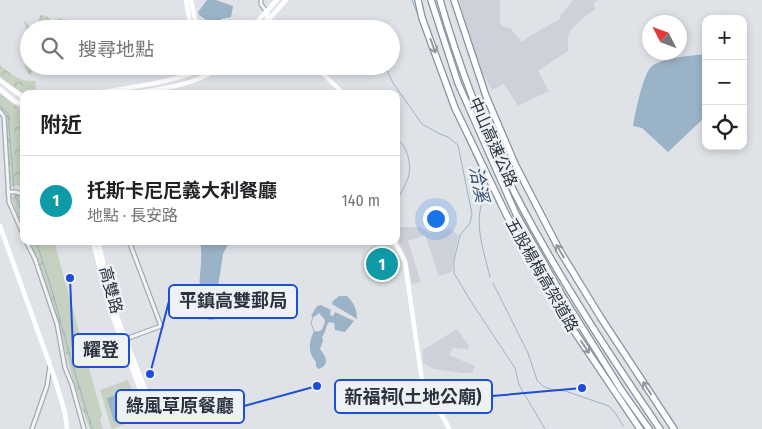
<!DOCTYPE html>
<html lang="zh-TW">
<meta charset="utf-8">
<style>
body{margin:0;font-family:"Fira Sans Condensed","Noto Sans TC",sans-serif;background:#f6f6f6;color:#202124}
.controls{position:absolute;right:15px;top:15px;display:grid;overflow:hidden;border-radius:10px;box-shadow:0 2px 8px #0003}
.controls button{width:45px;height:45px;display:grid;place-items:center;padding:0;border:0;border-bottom:1px solid #e0e0e0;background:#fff;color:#202124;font:25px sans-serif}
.compass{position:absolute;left:642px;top:15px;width:45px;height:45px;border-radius:50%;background:#fff;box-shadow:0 2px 8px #0003;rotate:312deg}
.you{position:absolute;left:435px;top:218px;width:18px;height:18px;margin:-12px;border:4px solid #fff;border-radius:50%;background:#1a73e8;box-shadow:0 0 0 8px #1a73e833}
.badge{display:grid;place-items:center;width:32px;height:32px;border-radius:50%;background:#c84964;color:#fff;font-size:16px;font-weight:700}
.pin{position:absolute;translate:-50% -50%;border:2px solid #fff;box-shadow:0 1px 5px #0006}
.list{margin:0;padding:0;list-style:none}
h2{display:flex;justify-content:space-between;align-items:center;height:65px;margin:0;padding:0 20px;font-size:21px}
h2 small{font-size:16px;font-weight:400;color:#757577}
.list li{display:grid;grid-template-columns:32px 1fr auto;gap:15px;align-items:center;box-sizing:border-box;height:90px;padding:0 20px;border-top:1px solid #e0e0e0}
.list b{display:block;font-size:19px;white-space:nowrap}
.list p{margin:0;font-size:16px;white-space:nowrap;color:#757577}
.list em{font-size:16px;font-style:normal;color:#757577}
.icon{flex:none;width:28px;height:28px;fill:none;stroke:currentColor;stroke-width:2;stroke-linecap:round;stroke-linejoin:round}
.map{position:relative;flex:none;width:762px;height:429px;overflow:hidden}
.search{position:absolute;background:#fff;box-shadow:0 2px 8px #0003;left:20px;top:20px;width:380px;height:55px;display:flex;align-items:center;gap:12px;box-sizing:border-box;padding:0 18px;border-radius:28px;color:#757577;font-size:19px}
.panel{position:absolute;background:#fff;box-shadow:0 2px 8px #0003;left:20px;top:90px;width:380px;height:155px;border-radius:10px}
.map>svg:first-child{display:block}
.built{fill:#cdd2da}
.forest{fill:url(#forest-crowns)}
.park{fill:#c6d1c1}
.water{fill:#9bb3c6}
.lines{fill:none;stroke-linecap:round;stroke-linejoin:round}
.stream{stroke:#9bb3c6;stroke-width:1}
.street-casing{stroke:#a5aab2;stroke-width:5.5}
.highway-casing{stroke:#87919e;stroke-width:8}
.street{stroke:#f2f4f6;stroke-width:3}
.secondary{stroke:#fff;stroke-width:4.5}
.highway{stroke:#fff;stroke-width:5.5}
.oneway{stroke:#94989e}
.labels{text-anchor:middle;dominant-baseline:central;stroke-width:5;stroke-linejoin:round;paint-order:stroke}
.street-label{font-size:16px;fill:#29323e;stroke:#eef2f5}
.water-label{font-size:18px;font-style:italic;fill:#355370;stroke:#eef2f5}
.leader{fill:none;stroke:#1d4ed8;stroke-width:2}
.callout-dot{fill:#1d4ed8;stroke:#eef2f5;stroke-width:2}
.callout{fill:#eef2f5;stroke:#1d4ed8;stroke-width:2}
.callout-label{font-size:18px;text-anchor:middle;font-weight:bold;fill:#29323e}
</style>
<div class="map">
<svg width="762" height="429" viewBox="0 0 762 429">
<defs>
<pattern id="forest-crowns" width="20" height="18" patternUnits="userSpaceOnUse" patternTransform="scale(1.25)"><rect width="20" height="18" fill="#c6d1c1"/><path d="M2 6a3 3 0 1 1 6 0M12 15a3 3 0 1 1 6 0" fill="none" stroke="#aab4a7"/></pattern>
</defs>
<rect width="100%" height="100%" fill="#dfe3e8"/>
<g class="built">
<path d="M459,0h41v23l2,3 8,2 12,14 8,-6 30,-17 1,-4 12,-15h26l-5,3 1,7 -10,6 -14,14 -3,6v15l-30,20 11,20 -31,15 -14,-22 -12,6 -13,-23z"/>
<path d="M396,227h24l10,6 20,-5 8,7 -6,37 -13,4 -14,-41 -17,6 13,41 -9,2 -5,-25 -11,-23z"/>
<path d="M457,329l11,15 1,5 -16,-1 -4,7 26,11 -3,7h-9l-29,-4 -11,-6v-13z"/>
</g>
<g class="forest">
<path d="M41,15l9,3v3l4,1 5,-4 13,3 -5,8h-26l-3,-8z"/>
<path d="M24,20l8,9h-3v37h3l-1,10 -6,-7 3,-28z"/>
<path d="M0,65c12,10 20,17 36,16l-1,13h-11l-22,-15 -2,-3z"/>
<path d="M0,94l22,16 2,80 -6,-5 -8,2 -4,-72 -6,-7z"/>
<path d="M19,194l5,3v33l-13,-33z"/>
<path d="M29,241h21l50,188h-10c-25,-61 -32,-128 -61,-188z"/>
</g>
<g class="park">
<path d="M36,241h18l48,174 -2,4 3,10h-9l-23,-72 -10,-43z"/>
<path d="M128,380l14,33v5l-30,11 -1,-2 -11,-37z"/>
</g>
<g class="water">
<path d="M207,0h9l17,6 -2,11 -10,2 -4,10h-7l-4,-9 -7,-5 -1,-3z"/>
<path d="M706,54v62l-38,36 -26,-24 -9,-2c2,-12 10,-53 19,-60 13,-9 39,-10 54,-12z"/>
<path d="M200,241h30l-7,13 -7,46 2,19 -9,1c-18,-28 -4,-50 -9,-79z"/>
<path d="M339,296h8c7,7 10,13 10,23l-25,-15 1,-3z"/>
<path d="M321,305l10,5 -1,5 3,1 2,-4 19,9 -9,11 -10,-2 -1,-7 -5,-1c-4,5 -3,10 -7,15l1,4 -3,8c5,7 11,15 -1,20l-3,-2v-5c-9,-10 -7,-20 -2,-31 8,2 10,-4 11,-11l-6,-7 -5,4 -3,-1 6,-10z"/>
<path d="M116,395l7,24 -9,3 -7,-24z"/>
</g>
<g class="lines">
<g class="stream">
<path d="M412,0l12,30"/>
<path d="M385,66l8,17 29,41 18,10 8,3 10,8 14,69 -2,9 -10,12 -6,26v12l16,27 45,68 4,17 26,44"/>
<path d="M0,105l8,9 6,74"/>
<path d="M463,132l21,46 4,4"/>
<path d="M396,139c12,6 16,27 12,39 -3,8 -8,17 -12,25"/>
<path d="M15,195l9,23"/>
<path d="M36,241l15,46 21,76 20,66"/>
<path d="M490,277c-7,-30 -21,-65 1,-90"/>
<path d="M493,283l35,70 9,27 6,6 7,3 15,2 44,15 7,8 7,12"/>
<path d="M313,317l-2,6 3,8"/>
</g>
<defs>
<g id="street">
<path d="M261,0v4l5,7"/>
<path d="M0,111l4,6 5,85 15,34"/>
<path d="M8,192h8l8,3"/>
<path d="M26,241l9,18 22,65 8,44 7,17 12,44"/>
<path d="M126,339l35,-13 -32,-85"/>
<path d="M88,353l33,-13"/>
<path d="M32,429l15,-43 3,-20"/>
</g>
<g id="highway">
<path d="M418,0l4,18 33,90 52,108 67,115 66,98"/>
<path d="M431,0l27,83 58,131 47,83 59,94 27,38"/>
<path d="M440,0c20,70 48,143 82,207 41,77 89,150 138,222"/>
<path d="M454,0l32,96 29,68 45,87 41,67 73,111"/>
</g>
</defs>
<use href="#street" class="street-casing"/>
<use href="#highway" class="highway-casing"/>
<use href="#street" class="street"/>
<g class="secondary">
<path d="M186,0l5,29"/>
<path d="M191,0l6,29"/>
<path d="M267,11v10l8,8"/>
<path d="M250,29l27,-29"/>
<path d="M260,29l26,-29"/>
<path d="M315,66l29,28"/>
<path d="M183,76l8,-6 1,-4"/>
<path d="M0,80l24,18"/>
<path d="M0,89l14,12 10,4"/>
<path d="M92,94c39,-7 81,-11 118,-28"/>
<path d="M128,94c32,-5 67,-8 94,-28"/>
<path d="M0,226l55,153 10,34 2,16"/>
<path d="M93,241l17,68 38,102 4,6"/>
<path d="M98,241l16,68 39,101 -1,7"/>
<path d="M394,241l11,21 17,119c7,17 20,31 27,48"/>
</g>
<use href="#highway" class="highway"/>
</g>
<defs><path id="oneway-shaft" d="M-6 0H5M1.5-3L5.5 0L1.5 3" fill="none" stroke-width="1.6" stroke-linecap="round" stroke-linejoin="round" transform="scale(1.25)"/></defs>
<g class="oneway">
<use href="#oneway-shaft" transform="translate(433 46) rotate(70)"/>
<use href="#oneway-shaft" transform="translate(560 251) rotate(-120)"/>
<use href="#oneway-shaft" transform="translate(585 347) rotate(56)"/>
<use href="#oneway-shaft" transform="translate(647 388) rotate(-123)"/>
</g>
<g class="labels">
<g class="street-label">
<text transform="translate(493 142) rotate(66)">中山高速公路</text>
<text transform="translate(542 275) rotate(60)">五股楊梅高架道路</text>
<text transform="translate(111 290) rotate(75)">高雙路</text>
</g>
<g class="water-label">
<text transform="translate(479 184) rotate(79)">洽溪</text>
</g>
</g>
<path class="leader" d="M150 374L169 301M70 278L73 350M582 388L492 396M317 386L244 406"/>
<g class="callout-dot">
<circle cx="150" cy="374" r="5"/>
<circle cx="70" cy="278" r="5"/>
<circle cx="582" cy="388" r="5"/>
<circle cx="317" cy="386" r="5"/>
</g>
<g class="callout">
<rect x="169" y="285" width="128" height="33" rx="5"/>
<rect x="73" y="334" width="56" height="33" rx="5"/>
<rect x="335" y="380" width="157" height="33" rx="5"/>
<rect x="116" y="390" width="128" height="33" rx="5"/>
</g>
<g class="callout-label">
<text x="233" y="307">平鎮高雙郵局</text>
<text x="101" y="356">耀登</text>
<text x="413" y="403">新福祠(土地公廟)</text>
<text x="180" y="412">綠風草原餐廳</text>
</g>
</svg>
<div class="controls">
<button>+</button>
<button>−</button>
<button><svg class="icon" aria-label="locate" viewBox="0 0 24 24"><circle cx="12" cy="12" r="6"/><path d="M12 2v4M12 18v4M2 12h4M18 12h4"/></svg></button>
</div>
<svg class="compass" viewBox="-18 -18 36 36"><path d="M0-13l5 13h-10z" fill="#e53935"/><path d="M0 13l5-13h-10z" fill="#757577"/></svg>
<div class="you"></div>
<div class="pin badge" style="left:382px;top:264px;background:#0f9aa8">1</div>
<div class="search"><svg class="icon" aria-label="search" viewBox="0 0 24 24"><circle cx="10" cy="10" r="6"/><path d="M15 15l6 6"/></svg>搜尋地點</div>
<section class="panel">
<h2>附近<small></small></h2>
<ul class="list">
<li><span class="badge" style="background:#0f9aa8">1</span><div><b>托斯卡尼尼義大利餐廳</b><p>地點 · 長安路</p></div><em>140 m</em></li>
</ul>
</section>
</div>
